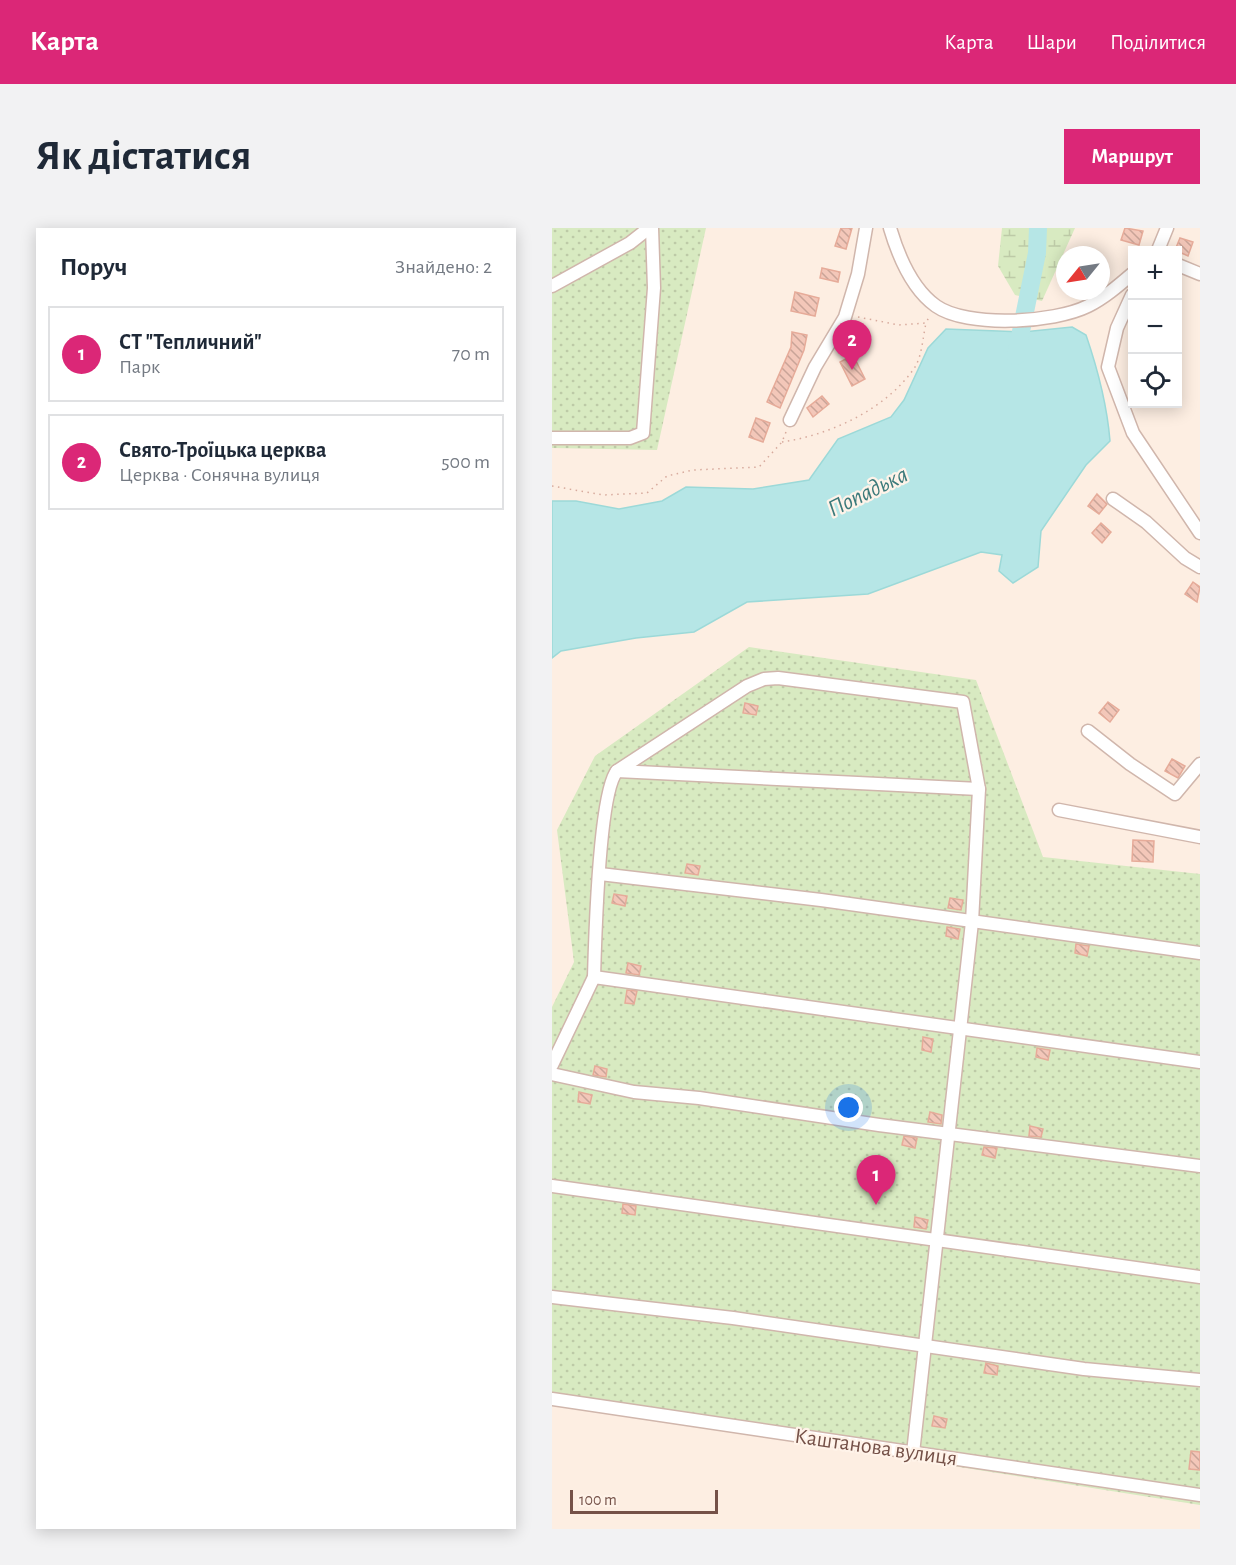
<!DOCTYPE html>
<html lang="uk">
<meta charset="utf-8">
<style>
body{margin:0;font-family:"Alegreya Sans",sans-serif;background:#f2f2f3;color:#1f2937}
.controls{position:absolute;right:18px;top:18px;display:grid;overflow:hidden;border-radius:0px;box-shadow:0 3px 15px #0003}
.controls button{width:54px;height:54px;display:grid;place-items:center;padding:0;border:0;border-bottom:2px solid #e0e1e3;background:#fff;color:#1f2937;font:30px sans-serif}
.compass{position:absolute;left:504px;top:18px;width:54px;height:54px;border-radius:50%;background:#fff;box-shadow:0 3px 15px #0003;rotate:240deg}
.scale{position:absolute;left:18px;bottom:15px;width:148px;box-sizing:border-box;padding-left:6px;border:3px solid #755148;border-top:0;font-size:16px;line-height:21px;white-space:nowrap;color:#755148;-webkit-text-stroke:4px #fff3e9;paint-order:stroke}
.you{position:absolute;left:297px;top:880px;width:21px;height:21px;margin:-15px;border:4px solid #fff;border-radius:50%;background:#1a73e8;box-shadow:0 0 0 9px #1a73e833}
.badge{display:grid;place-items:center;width:39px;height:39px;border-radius:50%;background:#db2777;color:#fff;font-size:20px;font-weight:700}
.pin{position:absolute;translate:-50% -50px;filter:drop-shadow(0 2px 3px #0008)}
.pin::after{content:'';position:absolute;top:32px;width:21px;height:18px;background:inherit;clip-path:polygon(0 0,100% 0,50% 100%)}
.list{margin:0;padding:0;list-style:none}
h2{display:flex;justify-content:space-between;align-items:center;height:78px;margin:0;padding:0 24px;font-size:26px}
h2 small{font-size:20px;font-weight:400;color:#747a83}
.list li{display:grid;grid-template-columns:39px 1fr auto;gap:18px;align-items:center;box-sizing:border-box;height:96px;margin:0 12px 12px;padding:0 12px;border:2px solid #e0e1e3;border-radius:0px}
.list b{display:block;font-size:22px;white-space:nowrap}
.list p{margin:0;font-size:20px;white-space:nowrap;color:#747a83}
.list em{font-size:20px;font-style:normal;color:#747a83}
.icon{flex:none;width:33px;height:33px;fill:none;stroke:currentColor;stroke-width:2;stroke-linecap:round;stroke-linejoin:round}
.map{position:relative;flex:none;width:648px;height:1301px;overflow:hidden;border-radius:0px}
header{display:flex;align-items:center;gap:36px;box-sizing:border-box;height:84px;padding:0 30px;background:#db2777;color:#fff}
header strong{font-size:28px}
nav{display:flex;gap:33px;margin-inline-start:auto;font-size:21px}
.intro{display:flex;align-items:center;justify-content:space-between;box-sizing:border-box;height:144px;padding:0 36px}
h1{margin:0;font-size:42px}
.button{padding:15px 27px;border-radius:0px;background:#db2777;color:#fff;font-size:21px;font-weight:700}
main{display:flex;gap:36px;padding:0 36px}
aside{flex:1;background:#fff;border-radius:0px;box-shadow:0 3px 15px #0003}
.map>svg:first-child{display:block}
.wetland{fill:url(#wetland-marsh)}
.garden{fill:url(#garden-dots)}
.water{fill:#b6e6e6;stroke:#9cd9d8;stroke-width:1.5}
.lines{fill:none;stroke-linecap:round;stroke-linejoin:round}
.river{stroke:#b6e6e6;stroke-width:18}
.building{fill:url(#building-back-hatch);stroke:#e6ab99;stroke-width:1.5}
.minor-casing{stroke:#d0b6ac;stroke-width:15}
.path{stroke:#d7aa9d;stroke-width:1.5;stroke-dasharray:1.5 4.5;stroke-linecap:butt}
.minor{stroke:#fff;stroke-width:12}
.labels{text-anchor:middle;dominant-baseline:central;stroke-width:4.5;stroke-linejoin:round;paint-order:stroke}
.street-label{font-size:22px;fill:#755148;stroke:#fff3e9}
.water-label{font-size:24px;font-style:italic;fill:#3c7a7b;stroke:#fff3e9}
</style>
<header>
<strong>Карта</strong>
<nav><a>Карта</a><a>Шари</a><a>Поділитися</a></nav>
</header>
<div class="intro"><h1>Як дістатися</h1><a class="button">Маршрут</a></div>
<main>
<aside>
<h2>Поруч<small>Знайдено: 2</small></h2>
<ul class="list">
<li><span class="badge">1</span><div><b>СТ &quot;Тепличний&quot;</b><p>Парк</p></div><em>70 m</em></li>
<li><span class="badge">2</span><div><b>Свято-Троїцька церква</b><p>Церква · Сонячна вулиця</p></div><em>500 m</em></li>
</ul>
</aside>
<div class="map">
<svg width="648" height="1301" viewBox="0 0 648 1301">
<defs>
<pattern id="wetland-marsh" width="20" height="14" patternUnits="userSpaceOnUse" patternTransform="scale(1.5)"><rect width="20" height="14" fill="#d8eac1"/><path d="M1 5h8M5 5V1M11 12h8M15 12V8" fill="none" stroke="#bdcaa7"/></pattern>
<pattern id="garden-dots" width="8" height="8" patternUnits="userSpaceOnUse" patternTransform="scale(1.5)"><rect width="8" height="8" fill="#d8eac1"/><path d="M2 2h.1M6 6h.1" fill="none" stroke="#bdcaa7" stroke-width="1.8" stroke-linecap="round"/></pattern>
<pattern id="building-back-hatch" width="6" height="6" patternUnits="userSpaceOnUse" patternTransform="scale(1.5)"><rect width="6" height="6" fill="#f3c7b9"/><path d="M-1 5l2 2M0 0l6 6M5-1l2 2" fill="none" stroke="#c9a498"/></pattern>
</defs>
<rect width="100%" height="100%" fill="#fdeee2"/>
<path class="wetland" d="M450,0h73l-33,73 -27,-6 -17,-29z"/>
<g class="garden">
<path d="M0,0h154l-49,222 -105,-2z"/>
<path d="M197,419l227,33 67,177 157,17v631l-648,-102v-396l22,-45 -17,-132 38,-74z"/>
</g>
<path class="water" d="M520,99l14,8c12,35 21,69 24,106l-24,24 -45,66 -3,36 -25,16 -14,-12 3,-16 -21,-3 -113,42 -121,8 -53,30 -58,6 -75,13 -9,7v-157h24l43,8 43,-8 24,-14 67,2 56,-9 29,-41 53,-22 13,-17 24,-52 18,-19 77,3z"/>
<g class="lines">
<path class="river" d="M464,128l21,-103 1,-25"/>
</g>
<g class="building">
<path d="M289,0h11l-6,21 -11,-3z"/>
<path d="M573,0l18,3 -4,14 -18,-5z"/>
<path d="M628,10l13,4 -5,14 -13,-6z"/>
<path d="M270,40l18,4 -2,10 -18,-4z"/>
<path d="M243,64l24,6 -4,18 -24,-5z"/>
<path d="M240,104l15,3 -3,15 -24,58 -13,-6 24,-55z"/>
<path d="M301,127l12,24 -13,7 -12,-24z"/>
<path d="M270,168l7,8 -16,13 -6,-9z"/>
<path d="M204,190l14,5 -7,19 -14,-5z"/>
<path d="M545,266l10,10 -8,10 -11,-8z"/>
<path d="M549,295l10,9 -9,11 -10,-10z"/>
<path d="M641,354l7,5 -3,15 -12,-8z"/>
<path d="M556,474l11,8 -9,12 -11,-9z"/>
<path d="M193,475l13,3 -2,9 -13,-2z"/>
<path d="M620,531l13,7 -7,12 -13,-7z"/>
<path d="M581,612l21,1 -1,21 -21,-1z"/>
<path d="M135,636l13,2 -2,9 -13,-2z"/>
<path d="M62,666l13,2 -2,10 -13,-3z"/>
<path d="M398,670l13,2 -2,10 -13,-2z"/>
<path d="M395,699l13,2 -2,10 -12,-3z"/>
<path d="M524,716l13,2 -2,10 -12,-3z"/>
<path d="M76,735l13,3 -2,9 -13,-2z"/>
<path d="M75,762l10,1 -3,13 -9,-1z"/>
<path d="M371,809l10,2 -2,13 -9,-2z"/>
<path d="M485,820l13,2 -2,10 -12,-3z"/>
<path d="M43,838l12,3 -1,8 -13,-2z"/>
<path d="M27,864l13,3 -2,9 -12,-2z"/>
<path d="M378,884l12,3 -1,9 -13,-2z"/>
<path d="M478,898l13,3 -2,8 -12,-1z"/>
<path d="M352,908l13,2 -2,10 -13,-3z"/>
<path d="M432,919l13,1 -2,10 -13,-3z"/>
<path d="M71,976l13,2 -1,9 -13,-2z"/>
<path d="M363,989l13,3 -2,9 -12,-2z"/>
<path d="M434,1135l12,3 -1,9 -13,-2z"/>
<path d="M382,1188l13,3 -2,9 -13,-2z"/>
<path d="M639,1223l9,1v18l-11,-1z"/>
</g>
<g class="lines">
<defs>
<g id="minor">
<path d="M338,0c8,27 22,61 46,78 31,22 118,17 152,0 16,-8 30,-20 44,-32"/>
<path d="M606,22l9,-22"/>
<path d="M626,37l22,9"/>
<path d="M0,58l78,-43 19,-15"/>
<path d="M580,67l-15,33 -9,39 25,66 67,100"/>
<path d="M238,192l25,-53 30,-50 13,-43 8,-46"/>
<path d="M0,210h78l13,-5 11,-145 -2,-60"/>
<path d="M561,271l33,23 39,36 15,9"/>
<path d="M536,503l42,33 45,30 25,-30"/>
<path d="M65,543l362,18"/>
<path d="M507,582l141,27"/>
<path d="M48,646l221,26 379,53"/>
<path d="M42,749c1,-35 5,-185 23,-206l130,-85 17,-7 14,-1 185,24 16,87 -7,133 -59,531"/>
<path d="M0,837l42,-88 606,85"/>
<path d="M0,846l82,18 65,6 180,27 321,41"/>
<path d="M0,958l648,91"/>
<path d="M0,1069l181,21 351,51 116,11"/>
<path d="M0,1171l648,96"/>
</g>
</defs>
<use href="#minor" class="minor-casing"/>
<g class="path">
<path d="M306,89l41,8 27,-2 3,-6"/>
<path d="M230,214c48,-7 105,-33 133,-75 7,-11 8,-31 11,-44"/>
<path d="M0,258l51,9 44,-2 20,-17 26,-6 66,-3 23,-25 4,-10"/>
</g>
<use href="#minor" class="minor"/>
</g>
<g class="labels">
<g class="street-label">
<text transform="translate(324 1219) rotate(8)">Каштанова вулиця</text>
</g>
<g class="water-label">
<text transform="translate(316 264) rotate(-26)">Попадька</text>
</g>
</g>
</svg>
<div class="controls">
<button>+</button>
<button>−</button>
<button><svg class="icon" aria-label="locate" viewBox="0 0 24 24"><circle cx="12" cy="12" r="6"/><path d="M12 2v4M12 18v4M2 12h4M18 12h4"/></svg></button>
</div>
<svg class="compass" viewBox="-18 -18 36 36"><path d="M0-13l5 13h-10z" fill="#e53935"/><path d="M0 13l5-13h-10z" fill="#747a83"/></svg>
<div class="scale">100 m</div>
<div class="you"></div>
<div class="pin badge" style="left:324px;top:977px">1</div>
<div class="pin badge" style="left:300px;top:142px">2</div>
</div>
</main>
